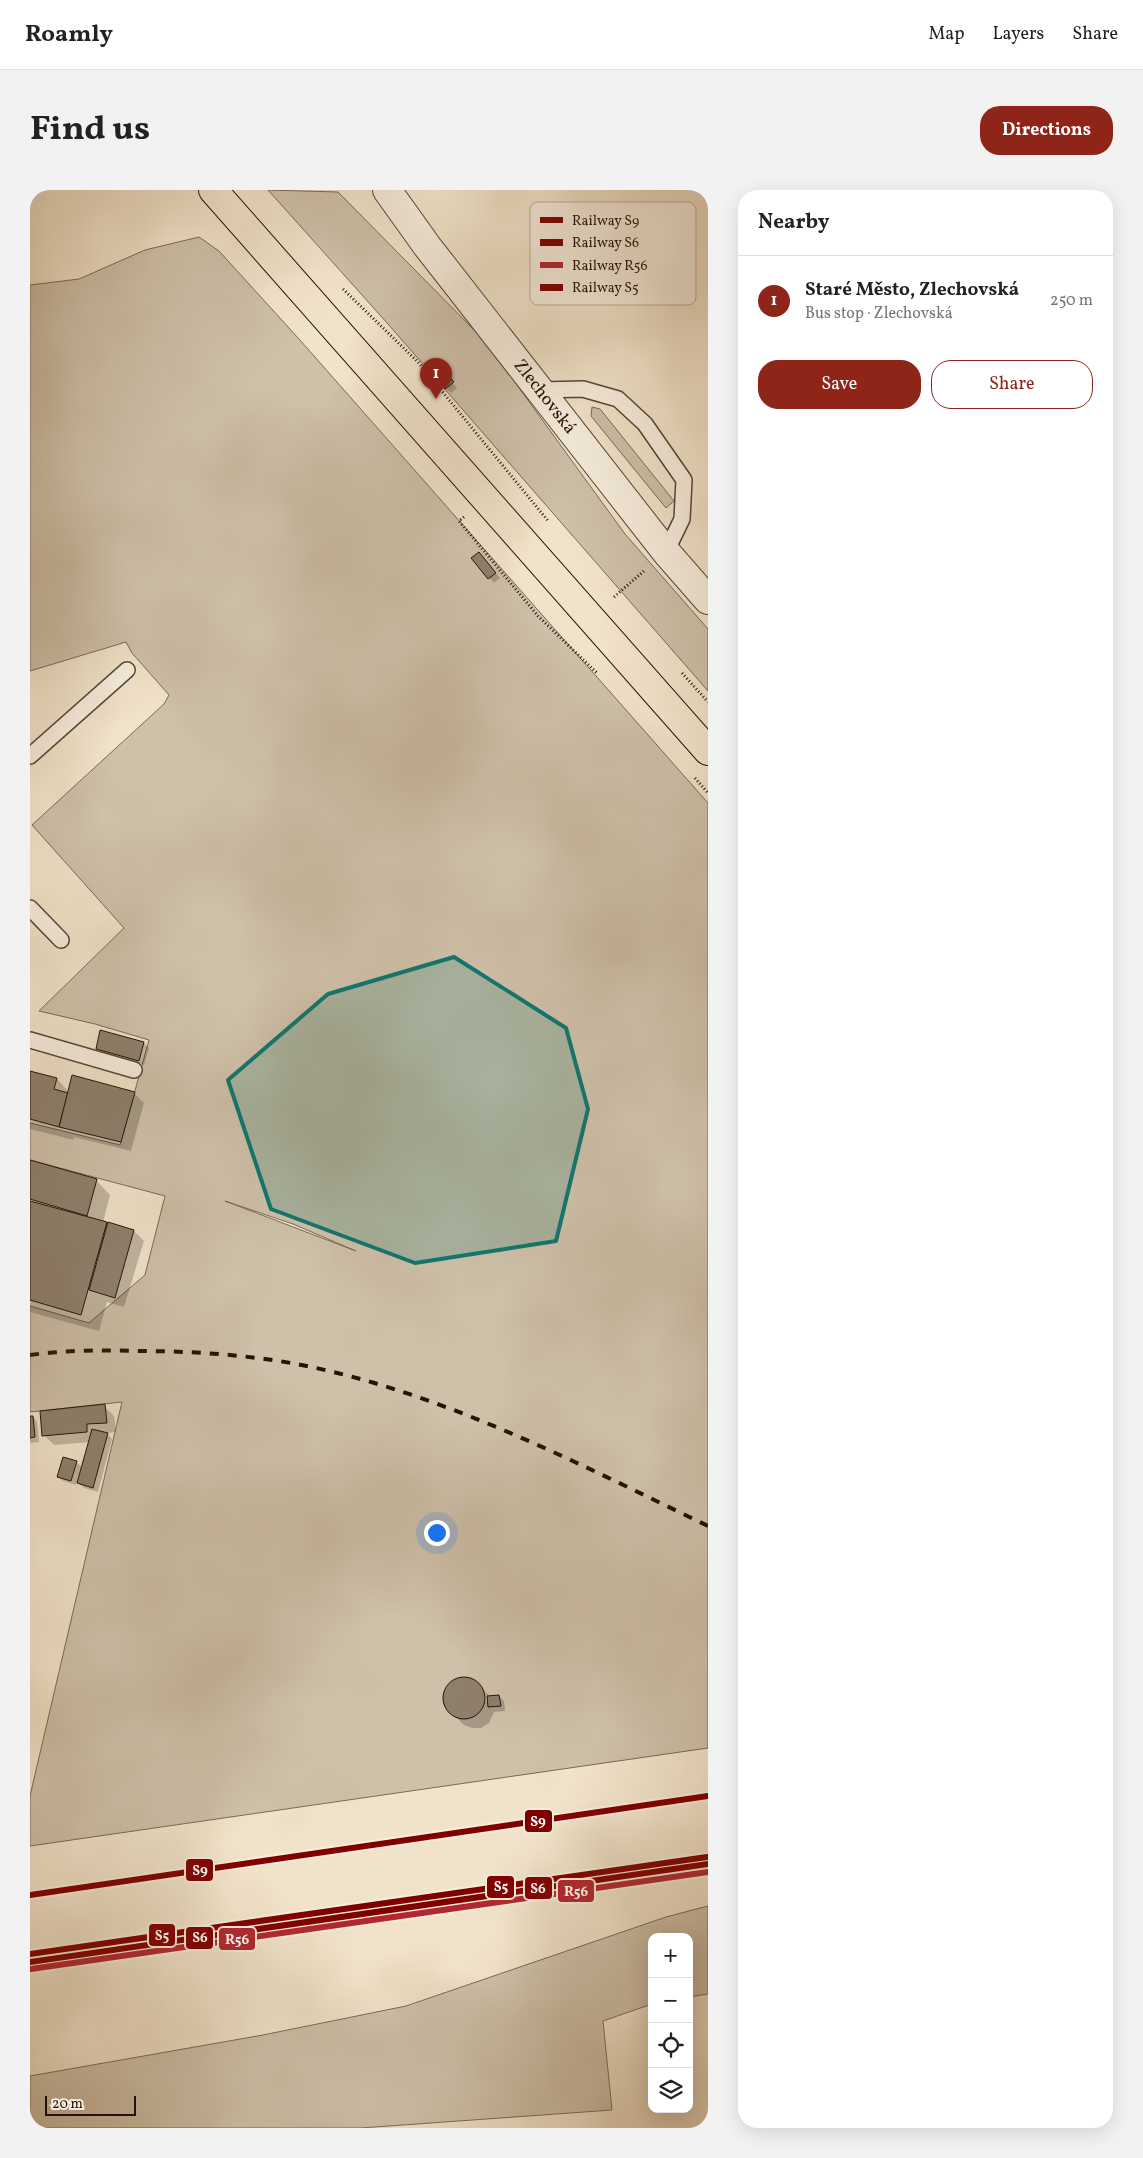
<!DOCTYPE html>
<meta charset="utf-8">
<style>
body{margin:0;font-family:Vollkorn,serif;background:#f2f2f2;color:#222}
.controls{position:absolute;right:15px;bottom:15px;display:grid;overflow:hidden;border-radius:10px;box-shadow:0 5px 20px #0002}
.controls button{width:45px;height:45px;display:grid;place-items:center;padding:0;border:0;border-bottom:1px solid #e0e0e0;background:#fff;color:#222;font:25px sans-serif}
.scale{position:absolute;left:15px;bottom:12px;width:91px;box-sizing:border-box;padding-left:5px;border:2px solid #231308;border-top:0;font-size:14px;line-height:18px;white-space:nowrap;color:#231308;-webkit-text-stroke:4px #f6eddd;paint-order:stroke}
.you{position:absolute;left:406px;top:1342px;width:18px;height:18px;margin:-12px;border:4px solid #fff;border-radius:50%;background:#1a73e8;box-shadow:0 0 0 8px #1a73e833}
.badge{display:grid;place-items:center;width:32px;height:32px;border-radius:50%;background:#8f2418;color:#fff;font-size:16px;font-weight:700}
.pin{position:absolute;translate:-50% -41px;filter:drop-shadow(0 1px 2px #0008)}
.pin::after{content:'';position:absolute;top:26px;width:18px;height:15px;background:inherit;clip-path:polygon(0 0,100% 0,50% 100%)}
.list{margin:0;padding:0;list-style:none}
h2{display:flex;justify-content:space-between;align-items:center;height:65px;margin:0;padding:0 20px;font-size:21px}
h2 small{font-size:16px;font-weight:400;color:#767676}
.list li{display:grid;grid-template-columns:32px 1fr auto;gap:15px;align-items:center;box-sizing:border-box;height:90px;padding:0 20px;border-top:1px solid #e0e0e0}
.list b{display:block;font-size:19px;white-space:nowrap}
.list p{margin:0;font-size:16px;white-space:nowrap;color:#767676}
.list em{font-size:16px;font-style:normal;color:#767676}
.actions{display:flex;gap:10px;padding:15px 20px}
.actions a{flex:1;padding:11px 0;border:1px solid #8f2418;border-radius:20px;text-align:center;font-size:18px;color:#8f2418}
.actions .main{background:#8f2418;color:#fff}
.icon{flex:none;width:28px;height:28px;fill:none;stroke:currentColor;stroke-width:2;stroke-linecap:round;stroke-linejoin:round}
.map{position:relative;flex:none;width:678px;height:1938px;overflow:hidden;border-radius:20px}
header{display:flex;align-items:center;gap:30px;box-sizing:border-box;height:70px;padding:0 25px;background:#fff;border-bottom:1px solid #e0e0e0}
header strong{font-size:24px}
nav{display:flex;gap:28px;margin-inline-start:auto;font-size:18px}
.intro{display:flex;align-items:center;justify-content:space-between;box-sizing:border-box;height:120px;padding:0 30px}
h1{margin:0;font-size:35px}
.button{padding:12px 22px;border-radius:20px;background:#8f2418;color:#fff;font-size:18px;font-weight:700}
main{display:flex;gap:30px;padding:0 30px}
aside{flex:1;background:#fff;border-radius:20px;box-shadow:0 5px 20px #0002}
.map>svg:first-child{display:block}
.green{fill:#cec0a9;stroke:#786a58;fill-rule:evenodd}
.shadow{fill:#0003}
.building{fill:#8e7f6d;stroke:#231308}
.lines{fill:none;stroke-linecap:round;stroke-linejoin:round}
.service-casing{stroke:#564738;stroke-width:18}
.minor-casing{stroke:#564738;stroke-width:30}
.primary-casing{stroke:#231308;stroke-width:30}
.path{stroke:#231308;stroke-width:3;stroke-dasharray:1 2.5;stroke-linecap:butt}
.service{stroke:#f6eddd;stroke-width:15}
.minor{stroke:#f6eddd;stroke-width:28}
.primary{stroke:#f1e3ca;stroke-width:28}
.rail{stroke:#231308;stroke-width:4;stroke-dasharray:9 9;stroke-linecap:butt}
.rail-1-casing{stroke:#f6eddd;stroke-width:10}
.rail-2-casing{stroke:#f6eddd;stroke-width:10}
.rail-3-casing{stroke:#f6eddd;stroke-width:10}
.rail-4-casing{stroke:#f6eddd;stroke-width:10}
.rail-1{stroke:#800000;stroke-width:6}
.rail-2{stroke:#800000;stroke-width:6}
.rail-3{stroke:#b2272f;stroke-width:6}
.rail-4{stroke:#800000;stroke-width:6}
.marked{fill:#0f766e;fill-opacity:0.2;stroke:#0f766e;stroke-width:4;stroke-linejoin:round}
.labels{text-anchor:middle;dominant-baseline:central;stroke-width:5;stroke-linejoin:round;paint-order:stroke}
.street-label{font-size:18px;fill:#231308;stroke:#f6eddd}
.key{fill:#f6eddd;stroke:#b7ac9d;stroke-width:1}
.key-label{font-size:14px;fill:#231308}
.line-badge{stroke:#f6eddd;stroke-width:2}
.badge-label{font-size:14px;text-anchor:middle;font-weight:bold;fill:#fff}
</style>
<header>
<strong>Roamly</strong>
<nav><a>Map</a><a>Layers</a><a>Share</a></nav>
</header>
<div class="intro"><h1>Find us</h1><a class="button">Directions</a></div>
<main>
<div class="map">
<svg width="678" height="1938" viewBox="0 0 678 1938">
<rect width="100%" height="100%" fill="#f1e3ca"/>
<filter id="stains"><feTurbulence type="fractalNoise" baseFrequency=".004" numOctaves="4"/><feColorMatrix values="0 0 0 0 .2 0 0 0 0 .09 0 0 0 0 .02 0 0 0 .5 -.17"/></filter>
<radialGradient id="worn" r=".72"><stop offset=".6" stop-color="#630" stop-opacity="0"/><stop offset="1" stop-color="#630" stop-opacity=".3"/></radialGradient>
<g class="green">
<path d="M238,0l70,2 147,149 140,193 83,95v62l-320,-367z"/>
<path d="M169,47l20,14 80,88 409,464v945l-678,98v-50l92,-394 -92,10v-106l59,17 56,-48 20,-79 -135,-36v-37l90,22 29,-105 -54,-16 -56,-13 85,-83 -92,-103 132,-121 5,-9 -37,-42 -6,-11 -96,29v-386l49,-6 66,-29zM195,1011l68,23 63,27z"/>
<path d="M562,217l8,2 74,92 -8,7 -75,-92z"/>
<path d="M678,1716v88l-19,3v-60h-37v67l-49,17 9,89 -251,18h-331v-52l233,-41 143,-29 260,-89z"/>
</g>
<g class="shadow">
<path d="M411,179l16,19 -6,5 -22,-23z"/>
<path d="M443,369h10l17,19 -6,5z"/>
<path d="M114,853l5,5 -5,17 -42,-11 -5,-5z"/>
<path d="M0,882l27,7 12,13 65,1 10,10 -13,48 -57,-14v3l-44,-11z"/>
<path d="M0,971l66,19 14,15 -7,27 31,9 10,10 -20,66 -17,-5 -8,29 -69,-19z"/>
<path d="M74,1216l10,10 2,16 -10,1 6,6 -14,53 -14,-4 -5,-5 2,-8 -2,-1 -3,11 -13,-4 -5,-4 18,-15 7,6 7,-26 -36,3 -10,-10z"/>
<path d="M3,1227l4,5 2,20 -9,1v-25z"/>
<path d="M436,1488l9,3 7,7 4,14 2,-1 -3,-10 5,6 9,-1 5,5 1,10 -11,1 -5,11 -8,5h-9l-8,-3 -17,-17 -3,-8 1,-9 5,-8 8,-4z"/>
</g>
<g class="building">
<path d="M407,172l17,20 -9,7 -18,-19z"/>
<path d="M449,362l17,21 -8,6 -17,-21z"/>
<path d="M70,840l44,12 -5,19 -43,-12z"/>
<path d="M0,881l27,7 -3,11 14,4 -9,34 -29,-8z"/>
<path d="M42,885l63,17 -14,50 -62,-15z"/>
<path d="M0,970l67,19 -10,37 -57,-17z"/>
<path d="M0,1011l77,21 -26,93 -51,-15z"/>
<path d="M78,1032l26,8 -19,68 -26,-8z"/>
<path d="M75,1214l2,19 -20,1v8l-45,4 -2,-25z"/>
<path d="M0,1226h3l2,21 -5,1z"/>
<path d="M62,1239l16,4 -15,55 -16,-5z"/>
<path d="M33,1267l14,4 -6,20 -14,-4z"/>
<circle cx="434" cy="1508" r="21"/>
<path d="M469,1505l2,11 -13,1 -1,-11z"/>
</g>
<g class="lines">
<defs>
<g id="service">
<path d="M510,200l43,-1 35,10 27,25 39,56 -2,39 -16,33"/>
<path d="M0,566l97,-86"/>
<path d="M0,718l31,32"/>
<path d="M0,850l104,30"/>
</g>
<g id="minor">
<path id="s1" d="M357,0l40,56 239,306 42,48"/>
</g>
<path id="primary" d="M183,0l495,561"/>
</defs>
<use href="#service" class="service-casing"/>
<use href="#minor" class="minor-casing"/>
<use href="#primary" class="primary-casing"/>
<g class="path">
<path d="M313,99l75,73 131,160"/>
<path d="M434,327l-5,4 79,95 59,57"/>
<path d="M584,407l31,-27"/>
<path d="M652,483l26,29"/>
<path d="M665,588l13,15"/>
</g>
<use href="#service" class="service"/>
<use href="#minor" class="minor"/>
<use href="#primary" class="primary"/>
<path class="rail" d="M0,1165c36,-5 73,-5 109,-4 47,0 94,3 140,10 149,24 294,100 429,165"/>
<defs>
<path id="rail-1" d="M0,1705l678,-99"/>
<path id="rail-2" d="M0,1772l678,-98"/>
<path id="rail-3" d="M1,1779l677,-97"/>
<path id="rail-4" d="M0,1764l677,-97"/>
</defs>
<use href="#rail-1" class="rail-1-casing"/>
<use href="#rail-2" class="rail-2-casing"/>
<use href="#rail-3" class="rail-3-casing"/>
<use href="#rail-4" class="rail-4-casing"/>
<use href="#rail-1" class="rail-1"/>
<use href="#rail-2" class="rail-2"/>
<use href="#rail-3" class="rail-3"/>
<use href="#rail-4" class="rail-4"/>
</g>
<path class="marked" d="M424,767l112,71 22,81 -32,132 -141,22 -144,-54 -43,-129 100,-86z"/>
<g class="labels">
<g class="street-label">
<text stroke="none"><textPath href="#s1" startOffset="260">Zlechovská</textPath></text>
</g>
</g>
<rect x="500" y="12" width="166" height="103" rx="8" class="key"/>
<rect x="510" y="27" width="23" height="6" fill="#800000"/>
<rect x="510" y="49" width="23" height="7" fill="#800000"/>
<rect x="510" y="72" width="23" height="6" fill="#b2272f"/>
<rect x="510" y="94" width="23" height="7" fill="#800000"/>
<g class="key-label">
<text x="542" y="35">Railway S9</text>
<text x="542" y="57">Railway S6</text>
<text x="542" y="80">Railway R56</text>
<text x="542" y="102">Railway S5</text>
</g>
<g class="line-badge">
<rect x="494" y="1619" width="29" height="24" rx="5" fill="#800000"/>
<rect x="155" y="1668" width="29" height="24" rx="5" fill="#800000"/>
<rect x="456" y="1685" width="29" height="24" rx="5" fill="#800000"/>
<rect x="494" y="1686" width="29" height="24" rx="5" fill="#800000"/>
<rect x="527" y="1689" width="38" height="24" rx="5" fill="#b2272f"/>
<rect x="118" y="1733" width="28" height="24" rx="5" fill="#800000"/>
<rect x="155" y="1736" width="29" height="24" rx="5" fill="#800000"/>
<rect x="188" y="1737" width="38" height="24" rx="5" fill="#b2272f"/>
</g>
<g class="badge-label">
<text x="508" y="1636">S9</text>
<text x="170" y="1685">S9</text>
<text x="471" y="1701">S5</text>
<text x="508" y="1703">S6</text>
<text x="546" y="1706">R56</text>
<text x="132" y="1750">S5</text>
<text x="170" y="1752">S6</text>
<text x="207" y="1754">R56</text>
</g>
<rect width="100%" height="100%" filter="url(#stains)"/>
<rect width="100%" height="100%" fill="url(#worn)"/>
</svg>
<div class="controls">
<button>+</button>
<button>−</button>
<button><svg class="icon" aria-label="locate" viewBox="0 0 24 24"><circle cx="12" cy="12" r="6"/><path d="M12 2v4M12 18v4M2 12h4M18 12h4"/></svg></button>
<button><svg class="icon" aria-label="layers" viewBox="0 0 24 24"><path d="M12 4l9 5-9 5-9-5zM3 14l9 5 9-5"/></svg></button>
</div>
<div class="scale">20 m</div>
<div class="you"></div>
<div class="pin badge" style="left:406px;top:209px">1</div>
</div>
<aside>
<h2>Nearby<small></small></h2>
<ul class="list">
<li><span class="badge">1</span><div><b>Staré Město, Zlechovská</b><p>Bus stop · Zlechovská</p></div><em>250 m</em></li>
</ul>
<div class="actions"><a class="main">Save</a><a>Share</a></div>
</aside>
</main>
